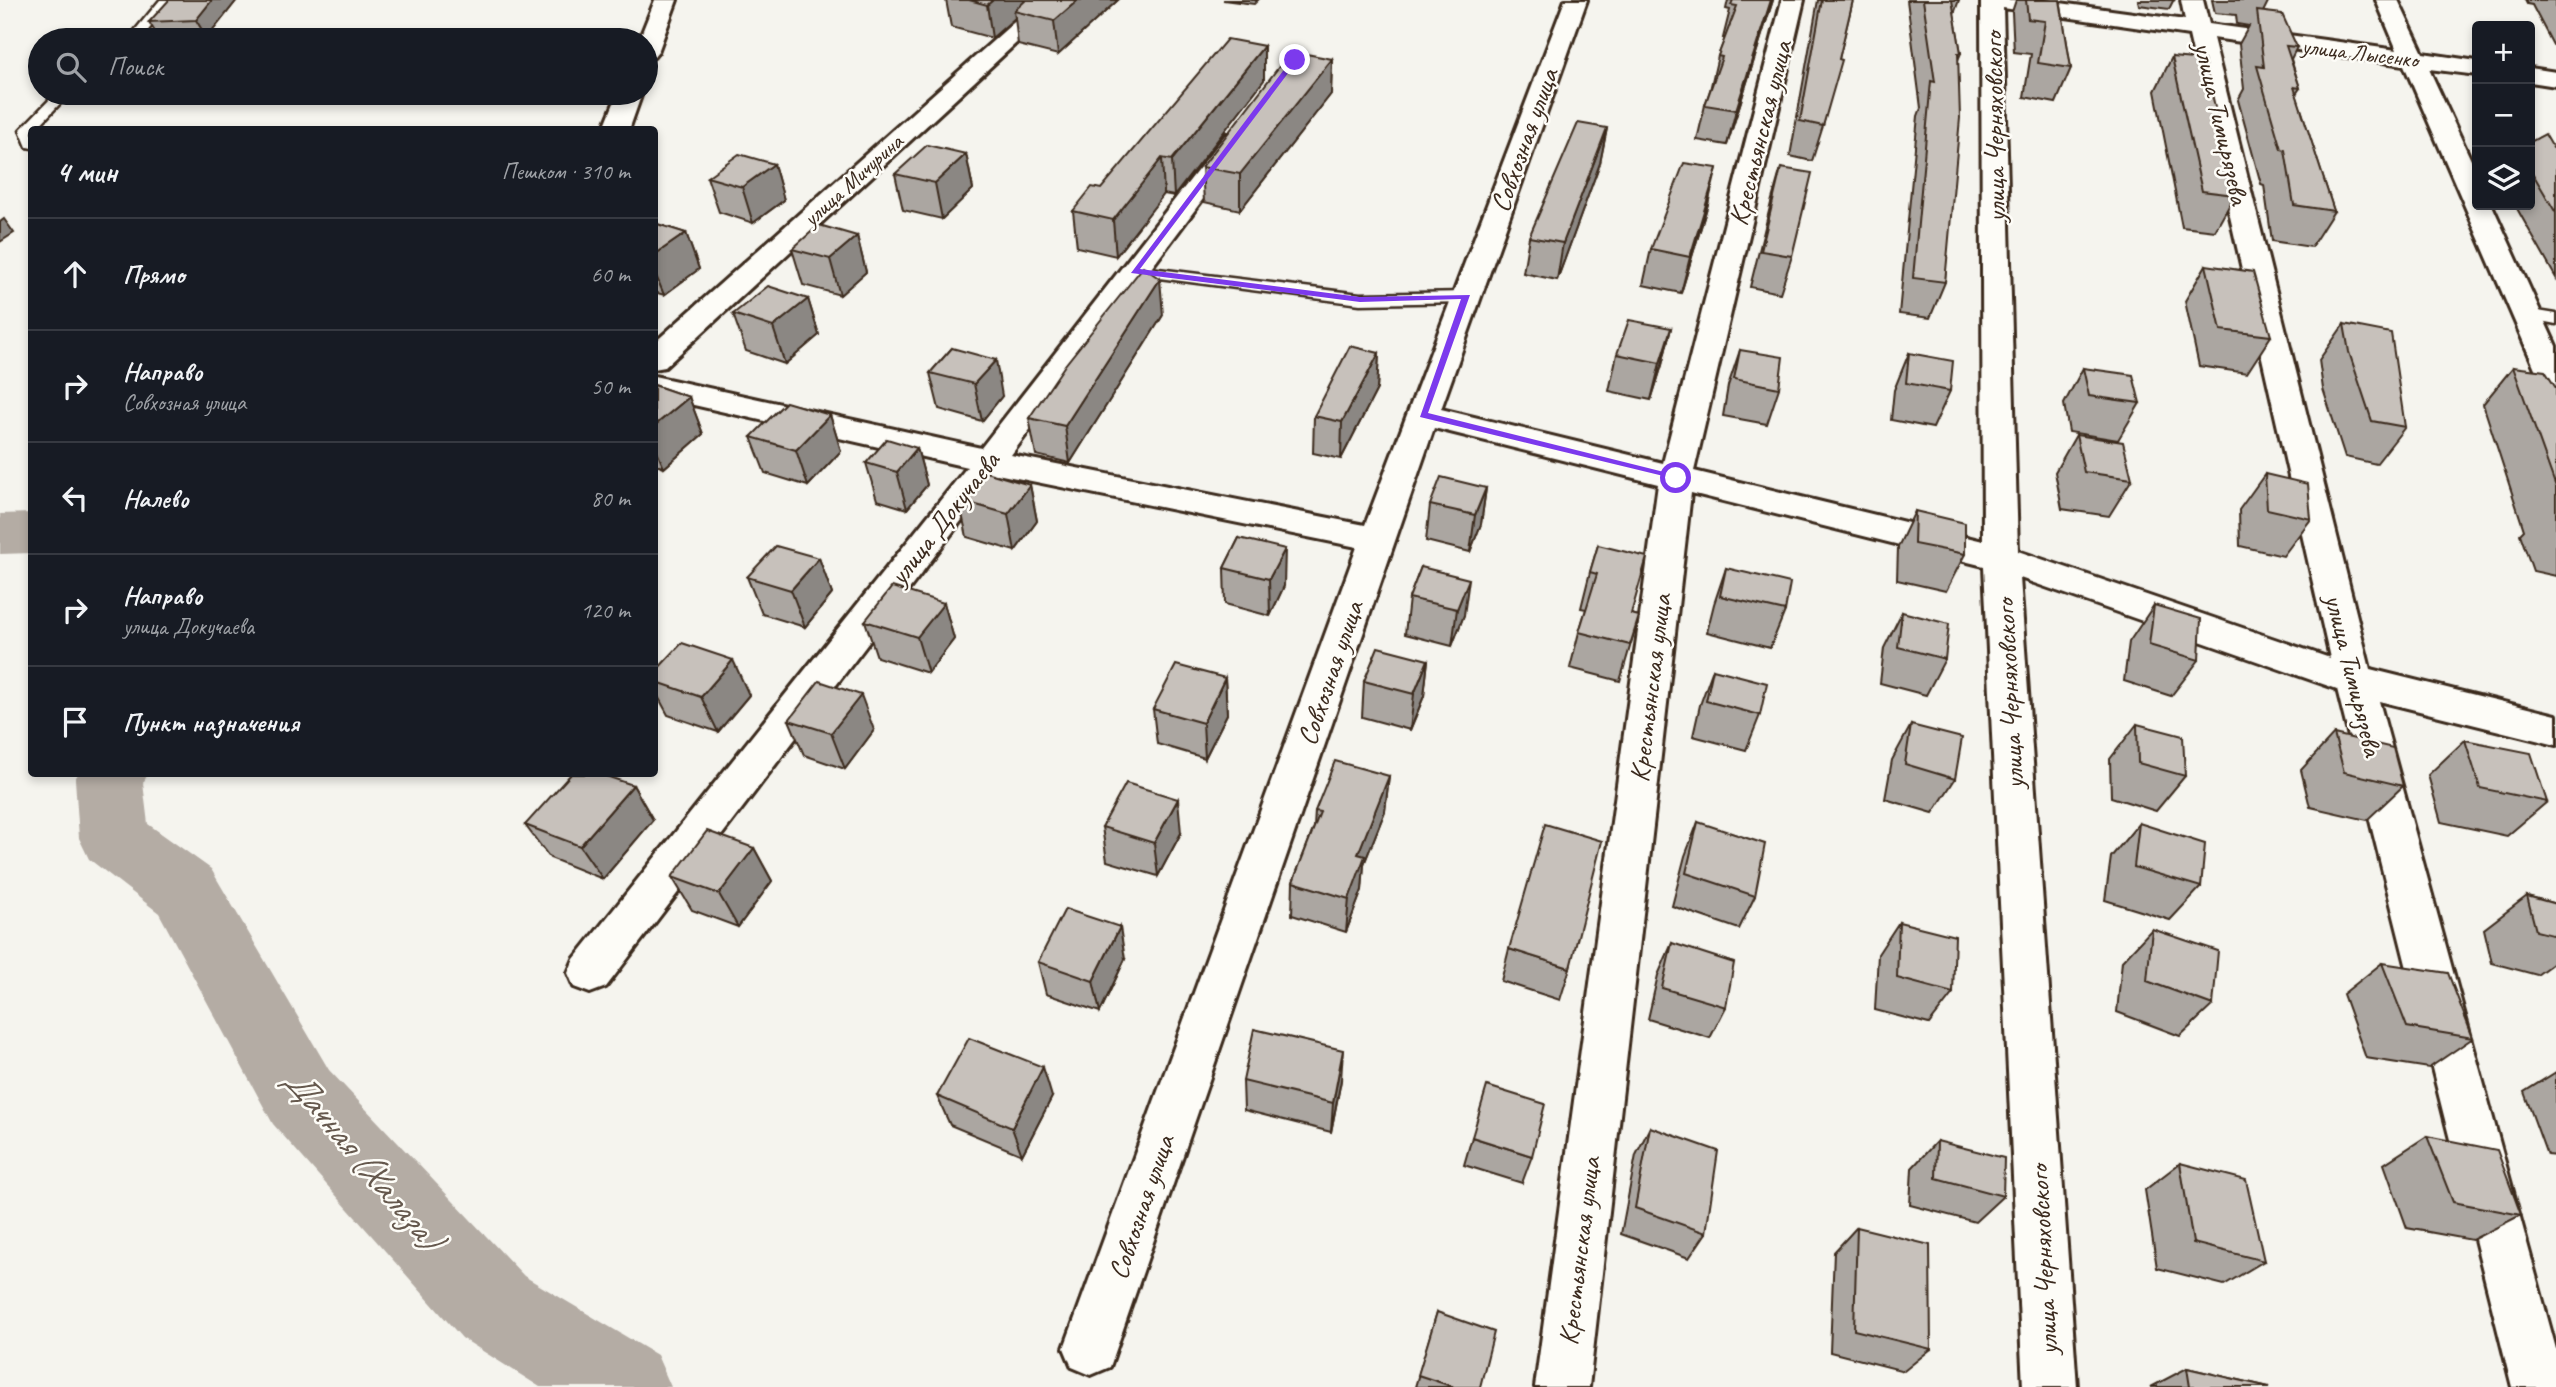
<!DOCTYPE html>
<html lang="ru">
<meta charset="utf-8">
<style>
body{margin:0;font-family:Caveat,sans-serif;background:#242831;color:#f1f3f6}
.controls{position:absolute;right:21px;top:21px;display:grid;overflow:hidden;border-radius:7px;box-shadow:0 4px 10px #0003}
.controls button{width:63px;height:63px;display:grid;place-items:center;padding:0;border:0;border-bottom:2px solid #363941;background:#171b24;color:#f1f3f6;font:35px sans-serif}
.stop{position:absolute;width:21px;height:21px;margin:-16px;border:5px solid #7c3aed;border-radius:50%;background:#fff}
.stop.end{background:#7c3aed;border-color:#fff;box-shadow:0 2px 7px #0008}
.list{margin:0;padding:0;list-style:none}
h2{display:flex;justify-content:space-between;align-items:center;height:91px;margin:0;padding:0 28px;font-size:30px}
h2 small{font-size:23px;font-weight:400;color:#9ea1a6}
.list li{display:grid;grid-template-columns:46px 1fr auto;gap:21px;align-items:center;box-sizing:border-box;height:112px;padding:0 28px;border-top:2px solid #363941}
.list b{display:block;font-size:26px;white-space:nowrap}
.list p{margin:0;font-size:23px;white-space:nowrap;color:#9ea1a6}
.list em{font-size:23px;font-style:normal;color:#9ea1a6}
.icon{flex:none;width:38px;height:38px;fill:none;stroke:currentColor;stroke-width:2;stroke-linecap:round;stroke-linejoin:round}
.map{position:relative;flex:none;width:2556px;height:1387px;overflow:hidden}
.search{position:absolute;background:#171b24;box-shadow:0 4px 10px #0003;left:28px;top:28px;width:630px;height:77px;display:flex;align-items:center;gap:18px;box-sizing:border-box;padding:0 24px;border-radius:38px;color:#9ea1a6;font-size:26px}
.panel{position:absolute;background:#171b24;box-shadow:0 4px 10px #0003;left:28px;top:126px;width:630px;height:651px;border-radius:7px}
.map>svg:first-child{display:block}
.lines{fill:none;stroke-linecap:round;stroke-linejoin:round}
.river{fill:#b4aca4;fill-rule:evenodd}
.lane-casing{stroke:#3b2a1e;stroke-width:5}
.street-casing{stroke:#3b2a1e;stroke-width:6}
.lane{fill:#fdfcf7;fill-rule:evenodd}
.street{fill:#fdfcf7;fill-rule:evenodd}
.wall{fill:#aba6a1;stroke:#3b2a1e;stroke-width:2}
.shaded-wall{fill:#8b8783;stroke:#3b2a1e;stroke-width:2}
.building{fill:#c7c1bb;stroke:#3b2a1e;stroke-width:2}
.route{fill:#7c3aed}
.labels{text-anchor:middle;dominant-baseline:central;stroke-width:5;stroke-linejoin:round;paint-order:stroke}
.far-street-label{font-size:23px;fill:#3b2a1e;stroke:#fdfcf7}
.street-label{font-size:28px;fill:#3b2a1e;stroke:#fdfcf7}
.near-water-label{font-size:37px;font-style:italic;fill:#65584d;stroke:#fdfcf7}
</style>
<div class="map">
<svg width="2556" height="1387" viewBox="0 0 2556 1387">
<rect width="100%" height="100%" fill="#f5f4ee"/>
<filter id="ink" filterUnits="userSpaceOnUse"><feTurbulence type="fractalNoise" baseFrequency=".0143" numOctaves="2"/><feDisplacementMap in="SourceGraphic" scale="14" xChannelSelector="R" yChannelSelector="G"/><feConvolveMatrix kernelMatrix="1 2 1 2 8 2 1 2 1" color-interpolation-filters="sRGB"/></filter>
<g filter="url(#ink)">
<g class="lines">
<g class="river">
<path d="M32,513v40l-32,1v-40z"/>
<path d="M78,774h70l-5,9 5,41 63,45 118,201 195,206 133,79 14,32h-131l-78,-49 -189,-214 -114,-211 -70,-54 -10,-21 -4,-59z"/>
</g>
<defs>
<g id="lane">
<path d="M160,0h13l-33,40h-13z"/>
<path d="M56,93h14l-35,37h-3v18l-5,-1 -7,-17z"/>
<path d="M1134,266l226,28 107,-2 8,5 -8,5 -107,2 -232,-30v-6z"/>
<path d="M2526,309l30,5v10l-36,-7 -2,-3z"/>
</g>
<g id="street">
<path d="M655,0h22l-19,52 -4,5 -8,2v-19h-7z"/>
<path d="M1039,0h24l-398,367 -11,2v-26z"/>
<path d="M1565,0h22l-146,409 222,54 119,-463h22l-110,471 289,70 -2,-541h57l147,20 -4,-20h22l6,24 188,26 -21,-50h22l25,53 54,8v14l-48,-6 48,104v32h15l64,141v44l-11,-3 -5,-7 -136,-315 -191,-27 157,631 186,46v30l-177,-44 177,648v38h-44l-175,-698 -317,-111 57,809h-54l-39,-821 -293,-73 -102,894h-54l123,-903 -224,-56 -324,939 -19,8 -19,-8 -8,-19 293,-801 -360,-73 -391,513 -16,6 -16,-6 -6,-14 6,-14 393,-492 -313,-71v-20l327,72 245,-314h18l4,5 -237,316 354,70zM2003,8l186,27 141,623 -312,-107z"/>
<path d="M2530,68l26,4v14l-26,-4z"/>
<path d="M618,93h24l-13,37h-26z"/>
</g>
</defs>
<use href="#lane" class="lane-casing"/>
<use href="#street" class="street-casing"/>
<use href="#lane" class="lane"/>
<use href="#street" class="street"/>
</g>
<g class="wall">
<path d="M237,0l-30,38 -47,2 -11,-18z"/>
<path d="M946,0h172l-60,55 -40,-10 -3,-27 -23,20 -41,-11z"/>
<path d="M1223,0h35l-4,4z"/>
<path d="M1728,0h45l-46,145 -30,-5 8,-35 5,-15 8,-34 7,-18h-2l7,-28 -4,-1z"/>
<path d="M1818,0h35l-30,126 -11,35 -22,-5z"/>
<path d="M1907,0h52l-5,14 7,39 -3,7 -13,222 -15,36 -31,-4 19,-198 3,-8z"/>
<path d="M2016,0h44l11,68 -15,35 -32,-6 7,-43 -17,-2 -2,-40z"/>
<path d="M2138,0h37l-2,1 -4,8 -30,-4z"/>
<path d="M2212,0h57l-6,12 34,35 -6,12 9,29 -4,6 38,117 -23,36 -39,-6 -8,-56 -3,-1 -23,-84 6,-11 -5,-45 10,-18 -12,-2 -1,-9 -21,-2z"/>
<path d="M2525,0h31v46l-3,-1 -21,-40 -5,-1z"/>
<path d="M2172,57l51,84 -3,5 15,49 -20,36 -33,-4 -27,-136z"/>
<path d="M1332,59l-1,35 -91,116 -36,-8 -2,-35z"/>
<path d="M1264,80l-90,116 -10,-2 -48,62 -39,-9 -4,-36 28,-22z"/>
<path d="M1607,128l-7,35 -43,117 -34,-7 6,-36z"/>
<path d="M2530,142l26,11v125l-41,-73h15z"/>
<path d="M966,154l7,35 -31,30 -39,-9 -8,-36z"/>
<path d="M774,164l10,36 -31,23 -34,-11 -12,-35z"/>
<path d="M1781,168l11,88 -12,37 -30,-6 21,-84z"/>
<path d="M1708,204l-27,89 -38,-8 8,-36z"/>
<path d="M654,223l32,10 13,36 -35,26 -10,-3z"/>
<path d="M857,236l9,36 -26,23 -37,-10 -11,-36z"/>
<path d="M2206,265l65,71 -24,37 -48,-7 -14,-65z"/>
<path d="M808,299l11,36 -34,29 -39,-13 -13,-37z"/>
<path d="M1163,315l-93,148 -34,-8 -7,-37z"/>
<path d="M2344,324l61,103 -29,37 -31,-7 -22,-68 -4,-29z"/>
<path d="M1671,328l-9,37 -11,35 -42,-9 8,-37z"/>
<path d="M952,348l50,48 -20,25 -43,-12 -9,-36z"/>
<path d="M1740,350l39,38 -12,36 -44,-8 5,-30z"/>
<path d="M1379,353l-2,36 -36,70 -28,-6 1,-37z"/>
<path d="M1909,353l41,38 -17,37 -42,-8 3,-30z"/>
<path d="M2513,367l43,21v188l-23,-5 -13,-37 4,-4 -41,-126z"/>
<path d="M2083,368l57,35 -22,37 -49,-8 -5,-28z"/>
<path d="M654,385l35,12 14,37 -39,34 -10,-4z"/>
<path d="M830,415l11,36 -33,35 -43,-13 -14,-36z"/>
<path d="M2076,435l56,44 -23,37 -47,-7 -7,-37z"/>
<path d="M917,448l10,37 -20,24 -30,-9 -11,-37z"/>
<path d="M2265,474l46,45 -28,37 -43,-10 -1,-36z"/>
<path d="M1030,485l7,36 -22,30 -48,-14 -8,-37z"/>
<path d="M1486,488l-5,36 -11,28 -44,-11 4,-36z"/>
<path d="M1915,511l50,43 -19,37 -49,-11 1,-33z"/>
<path d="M1239,538l45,48 -14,30 -45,-12 -1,-36z"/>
<path d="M1598,545l33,69 8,2 -19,65 -50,-13 9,-36 7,-23 -5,-1 9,-36z"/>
<path d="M819,558l13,36 -27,33 -43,-13 -15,-37z"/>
<path d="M1421,567l43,48 -12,31 -47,-12 4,-36z"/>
<path d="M1726,568l59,43 -15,37 -63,-16 7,-28z"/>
<path d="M944,603l10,36 -26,34 -51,-16 -12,-36z"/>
<path d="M2154,605l45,55 -28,36 -47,-15 5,-39z"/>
<path d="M1902,612l43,47 -19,36 -46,-12 4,-35z"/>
<path d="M1428,660l-4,36 -14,34 -48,-13 2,-36z"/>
<path d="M1713,669l47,46 -14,35 -53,-14 7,-31z"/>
<path d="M654,673l95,22 -31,37 -50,-17 -14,-26z"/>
<path d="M1225,678l2,36 -22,44 -48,-14 -4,-35z"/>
<path d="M789,720l85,10 -29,39 -41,-14z"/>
<path d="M2137,724l48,52 -29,35 -45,-14 -1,-38z"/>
<path d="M1911,725l44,54 -22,34 -48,-14 7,-39z"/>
<path d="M2334,734l69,52 -36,34 -57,-13 -9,-37z"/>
<path d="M2465,740l82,62 -40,34 -66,-14 -13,-47z"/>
<path d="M1389,776l-4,35 -21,53 -2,26 -16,42 -54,-17 1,-33 21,-55 1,-16z"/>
<path d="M633,785l20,35 -50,59 -53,-21 -25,-33z"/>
<path d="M1698,822l57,74 -16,33 -67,-23 13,-50z"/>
<path d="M2139,823l62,64 -31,33 -65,-20 6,-43z"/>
<path d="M1102,827l79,6 -23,43 -51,-15z"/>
<path d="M754,848l18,33 -34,46 -46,-17 -20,-33z"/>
<path d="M2527,896l29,8v57l-19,14 -45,-12 -8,-34z"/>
<path d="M1899,922l54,71 -24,31 -54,-14 3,-56z"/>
<path d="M2152,929l61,76 -33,31 -63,-24 5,-51z"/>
<path d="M1672,943l54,64 -16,31 -62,-19 10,-44z"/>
<path d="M1509,949l61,19 -10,32 -59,-19z"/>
<path d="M1125,959l-25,53 -54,-18 -8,-32z"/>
<path d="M2382,963l91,75 -44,30 -63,-10 -23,-64z"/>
<path d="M2556,1072v84l-9,-1 -23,-63z"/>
<path d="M1341,1080l-10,52 -87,-22 -1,-29z"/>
<path d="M937,1096l115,1 -30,58 -72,-30z"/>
<path d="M1650,1127l56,106 -17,25 -68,-24 15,-79z"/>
<path d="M2427,1136l94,79 -49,25 -65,-12 -23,-64z"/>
<path d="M1472,1137l60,19 -10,27 -58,-18z"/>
<path d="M1937,1141l66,55 -28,26 -65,-17 2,-37z"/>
<path d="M2180,1163l84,98 -40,24 -67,-17 -12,-78z"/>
<path d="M1857,1227l74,122 -27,22 -74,-19 4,-100z"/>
<path d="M1437,1312l43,75h-65z"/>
<path d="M2187,1368l82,19h-118z"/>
</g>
<g class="shaded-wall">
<path d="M212,0h25l-30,38 -11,-18z"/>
<path d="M993,0h42l-21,11 1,7 -23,20 -5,-33z"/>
<path d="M1078,0h40l-60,55 -4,-34z"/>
<path d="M1771,0h2l-46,145 9,-35z"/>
<path d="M1264,46v34l-90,116 -2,-36z"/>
<path d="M1332,59l-1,35 -91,116v-36z"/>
<path d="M1607,128l-7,35 -43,117 6,-37z"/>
<path d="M966,154l7,35 -31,30 -7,-36z"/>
<path d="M1162,158l2,36 -48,62 -3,-36z"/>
<path d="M774,164l10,36 -31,23 -11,-36z"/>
<path d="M1717,168l-9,36 -27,89 9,-36z"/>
<path d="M4,219l10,14 -14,9v-20z"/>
<path d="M686,233l13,36 -35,26 -10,-24v-16z"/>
<path d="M857,236l9,36 -26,23 -10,-36z"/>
<path d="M1160,279l3,36 -93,148 -5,-37z"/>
<path d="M808,299l11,36 -34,29 -12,-37z"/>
<path d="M1671,328l-9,37 -11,35 9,-37z"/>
<path d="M1379,353l-2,36 -36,70 1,-37z"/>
<path d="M996,360l6,36 -20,25 -8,-37z"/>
<path d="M689,397l14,37 -39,34 -10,-23v-19z"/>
<path d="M830,415l11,36 -33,35 -12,-36z"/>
<path d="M917,448l10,37 -20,24 -10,-37z"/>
<path d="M1030,485l7,36 -22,30 -7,-37z"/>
<path d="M1486,488l-5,36 -11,28 5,-37z"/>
<path d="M1285,549l-1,37 -14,30 -1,-37z"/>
<path d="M819,558l13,36 -27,33 -14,-37z"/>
<path d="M1469,579l-5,36 -12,31 5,-37z"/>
<path d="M944,603l10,36 -26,34 -11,-36z"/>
<path d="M733,660l16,35 -31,37 -17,-35z"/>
<path d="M1428,660l-4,36 -14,34 4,-36z"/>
<path d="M1225,678l2,36 -22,44 -2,-35z"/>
<path d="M861,695l13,35 -29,39 -14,-36z"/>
<path d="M1389,776l-4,35 -21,53 -2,26 -16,42 3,-33 9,-45z"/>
<path d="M633,785l20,35 -50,59 -23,-33z"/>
<path d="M1178,799l3,34 -23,43 -4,-33z"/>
<path d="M754,848l18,33 -34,46 -19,-33z"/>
<path d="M1120,927l5,32 -25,53 -7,-31z"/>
<path d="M1343,1050l-2,30 -10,52 2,-29z"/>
<path d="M1043,1067l9,30 -30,58 -10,-27z"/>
</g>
<g class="building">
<path d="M169,0h43l-16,20 -47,2z"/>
<path d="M969,0h24l-6,5z"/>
<path d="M1026,0h52l-24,21 -40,-10z"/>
<path d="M1733,0h38l-35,110 -31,-5 17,-48 -4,-1 19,-50 -6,-1z"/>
<path d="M1822,0h31l-14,59 3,1 -19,66 -23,-5z"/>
<path d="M1923,0h29l9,53h-3l2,65 -15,164 -32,-4 18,-197 4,1z"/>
<path d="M2026,0h34l11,68 -33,-5 7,-42 -17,-2z"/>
<path d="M2257,11l25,3 15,33 -11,-1 14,42 -6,-1 40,124 -40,-6 -9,-55 -4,-1 -24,-83 7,1z"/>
<path d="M1227,39l37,7 -92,114 -10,-2 -49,62 -40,-9 19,-24 9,2z"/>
<path d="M1291,51l41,8 -92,115 -38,-7z"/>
<path d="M2172,57l32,3 19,81 -5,-1 17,55 -33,-4z"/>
<path d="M1578,123l29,5 -44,115 -34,-6z"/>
<path d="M2545,134l11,19v60l-26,-44v-27z"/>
<path d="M927,145l39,9 -31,29 -40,-9z"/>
<path d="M739,154l35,10 -32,23 -35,-10z"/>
<path d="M1684,163l33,5 -27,89 -39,-8z"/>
<path d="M1781,168l31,5 -20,83 -31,-5z"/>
<path d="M654,223l32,10 -32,22z"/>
<path d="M819,225l38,11 -27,23 -38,-10z"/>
<path d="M2206,265l47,7 18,64 -50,-6z"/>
<path d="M1143,267l17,12 -95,147 -36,-8 36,-53z"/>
<path d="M768,286l40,13 -35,28 -40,-13z"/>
<path d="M1629,320l42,8 -11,35 -43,-9z"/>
<path d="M2344,324l47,9 14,94 -33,-6 -23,-69z"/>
<path d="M1350,346l29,7 -37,69 -28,-6z"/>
<path d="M952,348l44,12 -22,24 -44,-11z"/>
<path d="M1740,350l43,7 -4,31 -45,-9z"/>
<path d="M1909,353l44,8 -3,30 -44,-8z"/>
<path d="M2513,367l32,4 11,17v99z"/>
<path d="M2083,368l50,7 7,28 -51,-7z"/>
<path d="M654,385l35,12 -35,29z"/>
<path d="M786,402l44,13 -34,35 -45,-13z"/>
<path d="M2076,435l47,7 9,37 -48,-7z"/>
<path d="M887,439l30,9 -20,24 -31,-9z"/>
<path d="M982,471l48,14 -22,29 -49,-14z"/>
<path d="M2265,474l43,10 3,35 -44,-10z"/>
<path d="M1441,477l45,11 -11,27 -45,-10z"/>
<path d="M1915,511l50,12v31l-51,-10z"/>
<path d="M1239,538l46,11 -16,30 -45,-11z"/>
<path d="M1598,545l49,12 -16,57 8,2 -9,29 -51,-13 18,-58 -7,-2z"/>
<path d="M776,546l43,12 -28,32 -44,-13z"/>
<path d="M1421,567l48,12 -12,30 -48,-11z"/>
<path d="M1726,568l64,15 -5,28 -65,-15z"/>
<path d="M892,587l52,16 -27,34 -52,-16z"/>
<path d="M2154,605l47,14 -2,41 -50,-15z"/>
<path d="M1902,612l47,12 -4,35 -47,-12z"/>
<path d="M682,643l51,17 -32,37 -47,-16v-8z"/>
<path d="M1378,647l50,13 -14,34 -50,-13z"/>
<path d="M1176,665l49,13 -22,45 -50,-14z"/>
<path d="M1713,669l54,14 -7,32 -54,-14z"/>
<path d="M819,681l42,14 -30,38 -42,-13z"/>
<path d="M2137,724l46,12 2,40 -47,-13z"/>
<path d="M1911,725l51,13 -7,41 -50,-15z"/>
<path d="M2334,734l59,14 10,38 -59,-14z"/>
<path d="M2465,740l66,13 16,49 -67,-14z"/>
<path d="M1335,761l54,15 -31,78 7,2 -16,43 -56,-17 27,-70 -5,-1z"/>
<path d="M571,774h29l33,11 -53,61 -55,-21z"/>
<path d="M1126,783l52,16 -24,44 -52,-16z"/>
<path d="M1698,822l67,22 -10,52 -69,-23z"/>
<path d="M2139,823l66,21 -4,43 -67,-20z"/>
<path d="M1545,824l57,17 -32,127 -61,-19z"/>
<path d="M707,831l47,17 -35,46 -47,-17z"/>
<path d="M2527,896l29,8v32l-20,-5z"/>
<path d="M1065,909l55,18 -27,54 -55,-19z"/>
<path d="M1899,922l56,14 -2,57 -56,-15z"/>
<path d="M2152,929l66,22 -5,54 -66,-24z"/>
<path d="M1672,943l62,20 -8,44 -64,-19z"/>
<path d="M2382,963l66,10 25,65 -66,-11z"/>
<path d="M1254,1029l89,21 -10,53 -90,-22z"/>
<path d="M969,1038l74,29 -31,61 -75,-32z"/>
<path d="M1487,1086l58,18 -13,52 -60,-19z"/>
<path d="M1650,1127l68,24 -12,82 -71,-25z"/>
<path d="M2427,1136l70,14 24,65 -68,-13z"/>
<path d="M1937,1141l67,17 -1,38 -67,-18z"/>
<path d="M2180,1163l66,17 18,81 -71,-18z"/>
<path d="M1857,1227l73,18 1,104 -77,-19z"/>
<path d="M1437,1312l57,20 -14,55h-26l-36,-12z"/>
<path d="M2187,1368l82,19h-79z"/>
</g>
</g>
<path class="route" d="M1292,59l6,1 -158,209 220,28 110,-2 -42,118 248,62 5,3 -1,2 -260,-63 41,-118 -101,3 -229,-29z"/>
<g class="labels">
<g class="far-street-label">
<text transform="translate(2360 53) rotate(7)">улица Лысенко</text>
<text transform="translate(853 180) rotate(-42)">улица Мичурина</text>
</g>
<g class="street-label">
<text transform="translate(2222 123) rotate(77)">улица Тимирязева</text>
<text transform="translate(1994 127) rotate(-91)">улица Черняховского</text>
<text transform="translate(1760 133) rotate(-76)">Крестьянская улица</text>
<text transform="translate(1524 140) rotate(-70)">Совхозная улица</text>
<text transform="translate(944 518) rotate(-52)">улица Докучаева</text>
<text transform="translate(1330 673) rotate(-71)">Совхозная улица</text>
<text transform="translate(2354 675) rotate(76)">улица Тимирязева</text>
<text transform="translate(1650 688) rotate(-83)">Крестьянская улица</text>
<text transform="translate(2009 694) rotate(-93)">улица Черняховского</text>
<text transform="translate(1141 1207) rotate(-71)">Совхозная улица</text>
<text transform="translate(1579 1251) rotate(-83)">Крестьянская улица</text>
<text transform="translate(2043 1260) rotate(-93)">улица Черняховского</text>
</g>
<g class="near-water-label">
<text transform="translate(363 1158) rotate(50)">Дачная (Халаза)</text>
</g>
</g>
</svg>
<div class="controls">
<button>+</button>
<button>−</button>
<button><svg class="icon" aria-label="layers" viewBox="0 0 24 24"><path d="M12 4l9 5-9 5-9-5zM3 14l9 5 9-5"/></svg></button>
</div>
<div class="stop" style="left:1676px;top:478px"></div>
<div class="stop end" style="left:1295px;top:60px"></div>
<div class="search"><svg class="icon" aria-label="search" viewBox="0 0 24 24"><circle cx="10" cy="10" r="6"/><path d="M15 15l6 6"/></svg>Поиск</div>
<section class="panel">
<h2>4 мин<small>Пешком · 310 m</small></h2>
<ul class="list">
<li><svg class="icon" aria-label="ahead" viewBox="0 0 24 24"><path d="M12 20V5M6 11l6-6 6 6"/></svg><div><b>Прямо</b></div><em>60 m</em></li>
<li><svg class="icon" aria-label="right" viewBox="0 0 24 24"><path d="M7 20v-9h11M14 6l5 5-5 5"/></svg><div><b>Направо</b><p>Совхозная улица</p></div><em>50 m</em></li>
<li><svg class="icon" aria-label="left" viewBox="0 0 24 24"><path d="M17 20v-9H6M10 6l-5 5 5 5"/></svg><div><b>Налево</b></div><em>80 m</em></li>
<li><svg class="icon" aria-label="right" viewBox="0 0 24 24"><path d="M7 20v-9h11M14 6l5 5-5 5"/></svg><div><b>Направо</b><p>улица Докучаева</p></div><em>120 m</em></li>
<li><svg class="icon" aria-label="arrive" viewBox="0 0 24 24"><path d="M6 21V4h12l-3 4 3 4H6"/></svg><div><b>Пункт назначения</b></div></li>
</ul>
</section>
</div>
